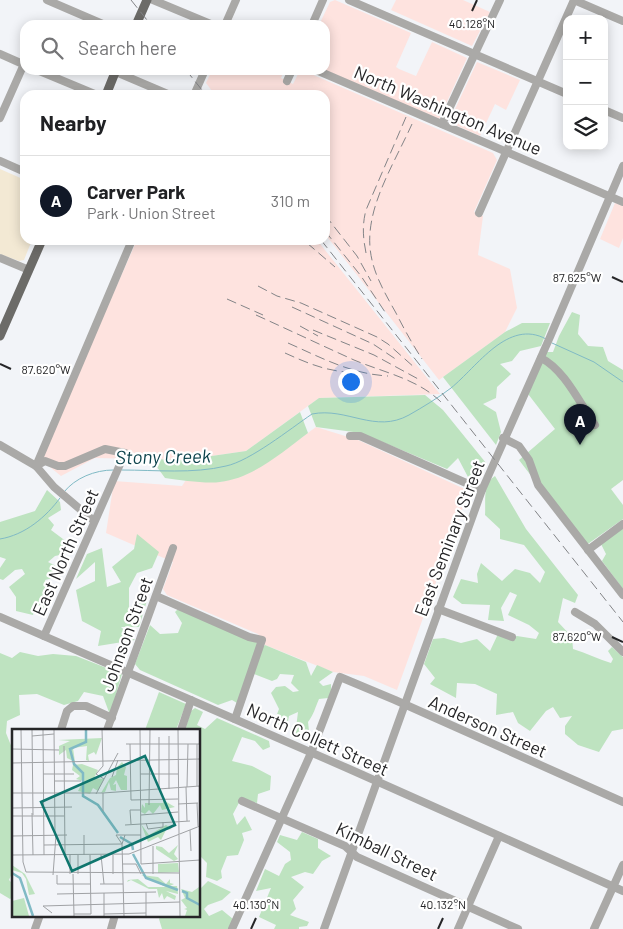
<!DOCTYPE html>
<meta charset="utf-8">
<style>
body{margin:0;font-family:Barlow,sans-serif;background:#f2f2f2;color:#202124}
.controls{position:absolute;right:15px;top:15px;display:grid;overflow:hidden;border-radius:10px;box-shadow:0 2px 12px #0003}
.controls button{width:45px;height:45px;display:grid;place-items:center;padding:0;border:0;border-bottom:1px solid #e0e0e0;background:#fff;color:#202124;font:25px sans-serif}
.you{position:absolute;left:350px;top:381px;width:18px;height:18px;margin:-12px;border:4px solid #fff;border-radius:50%;background:#1a73e8;box-shadow:0 0 0 8px #1a73e833}
.badge{display:grid;place-items:center;width:32px;height:32px;border-radius:50%;background:#111827;color:#fff;font-size:16px;font-weight:700}
.pin{position:absolute;translate:-50% -41px;filter:drop-shadow(0 1px 2px #0008)}
.pin::after{content:'';position:absolute;top:26px;width:18px;height:15px;background:inherit;clip-path:polygon(0 0,100% 0,50% 100%)}
.list{margin:0;padding:0;list-style:none}
h2{display:flex;justify-content:space-between;align-items:center;height:65px;margin:0;padding:0 20px;font-size:21px}
h2 small{font-size:16px;font-weight:400;color:#757577}
.list li{display:grid;grid-template-columns:32px 1fr auto;gap:15px;align-items:center;box-sizing:border-box;height:90px;padding:0 20px;border-top:1px solid #e0e0e0}
.list b{display:block;font-size:19px;white-space:nowrap}
.list p{margin:0;font-size:16px;white-space:nowrap;color:#757577}
.list em{font-size:16px;font-style:normal;color:#757577}
.icon{flex:none;width:28px;height:28px;fill:none;stroke:currentColor;stroke-width:2;stroke-linecap:round;stroke-linejoin:round}
.map{position:relative;flex:none;width:623px;height:929px;overflow:hidden}
.search{position:absolute;background:#fff;box-shadow:0 2px 12px #0003;left:20px;top:20px;width:310px;height:55px;display:flex;align-items:center;gap:12px;box-sizing:border-box;padding:0 18px;border-radius:15px;color:#757577;font-size:19px}
.panel{position:absolute;background:#fff;box-shadow:0 2px 12px #0003;left:20px;top:90px;width:310px;height:155px;border-radius:15px}
.map>svg:first-child{display:block}
.industrial{fill:#fee3df}
.education{fill:#f3e9d4}
.green{fill:#bee3c0}
.lines{fill:none;stroke-linecap:round;stroke-linejoin:round}
.stream{stroke:#80bac5;stroke-width:1}
.minor{stroke:#aaa9a7;stroke-width:8}
.major{stroke:#6c6b68;stroke-width:9}
.rail{stroke:#838487;stroke-width:1;stroke-dasharray:10 5;stroke-linecap:butt}
.ticks{fill:none;stroke:#262628;stroke-width:2}
.labels{text-anchor:middle;dominant-baseline:central;stroke-width:4.5;stroke-linejoin:round;paint-order:stroke}
.street-label{font-size:18px;fill:#262628;stroke:#fff}
.water-label{font-size:19px;font-style:italic;fill:#0d434c;stroke:#fff}
.inset-river{fill:none;stroke:#80bac5;stroke-width:2.5}
.inset-road{fill:none;stroke:#a0a2a5;stroke-width:1}
.view{fill:#0f766e;fill-opacity:0.15;stroke:#0f766e;stroke-width:2.5}
.inset-edge{fill:none;stroke:#262628;stroke-width:2.5}
.ticks-label{font-size:12px;text-anchor:middle;fill:#262628;stroke:#fff;stroke-width:4.5;stroke-linejoin:round;paint-order:stroke}
</style>
<div class="map">
<svg width="623" height="929" viewBox="0 0 623 929">
<rect width="100%" height="100%" fill="#f2f4f8"/>
<g class="industrial">
<path d="M335,0l76,33 -15,34 3,2 17,7 16,-34 35,16 -28,61 -114,-49v-45h-6l11,-23z"/>
<path d="M396,0h67l27,12 -18,34 -81,-36z"/>
<path d="M477,62l43,18 -14,30 -11,-6 -15,32 -31,-14z"/>
<path d="M212,70h72l-3,8 12,6 7,-14h2l191,83 4,7 -23,52 9,4 -5,39 32,14 7,39 -12,24 -66,48 -114,-146v-139h-110l-9,-12z"/>
<path d="M615,203l8,3v32l-4,10 -19,-9z"/>
<path d="M137,240h180l123,154 -121,4 -73,53 -62,9 -89,-2 -34,18 -21,-17z"/>
<path d="M316,427l42,13 111,51 -72,199 -33,-14 -31,-4 -68,-27 -7,-11 -91,-39 -4,-6 10,-27 -67,-29 8,-52 68,5 4,-6 34,2 27,-8 28,-17z"/>
</g>
<path class="education" d="M0,169l25,11v60h7l-8,20 -5,1 -19,-7z"/>
<g class="green">
<path d="M572,312l8,3 -2,19 10,12 15,1 5,14 15,9v110l-12,9 12,16v14l-38,27 -66,-86 36,-31 -30,-39 19,-38h9l6,-16z"/>
<path d="M522,323h28l-9,23 -21,5 -8,10 -12,3 11,10 -14,13 -1,11 -13,6 13,8 5,20 -5,13 -53,-68 62,-45z"/>
<path d="M425,395l18,15 43,53 -18,14 -10,-19 -11,11 -86,-36 -45,-6 -8,-21 11,-8z"/>
<path d="M300,412l8,21c-26,19 -54,45 -88,49 -14,2 -39,-2 -55,-4l-14,-19 33,1 62,-9z"/>
<path d="M495,476l31,53 52,66 -3,8 -12,-5 -5,24 14,15 1,12c13,4 25,10 38,14l2,-4 -5,-8 4,-4 11,10v72l-11,2 -13,21 -21,-7 -13,-11v-8l7,-10 -12,2 -7,-11 -7,4 -16,20 -12,-8 -5,-11 -17,3 1,-21 -22,-10 -18,-1 -1,15 -26,-14 5,-6 -11,-14 9,-25 11,-1 17,5 16,-4 13,12 8,-17 12,5 7,-3 19,3 3,-6 -10,-8 -21,-10 9,-20 -7,-3 -9,16 3,13 -16,-1 2,-15 -28,-1 -9,-7 8,-18 17,4 -1,-9 4,-11 21,18 13,-12 15,4 10,10 5,-11 -21,-27 -24,-6v-10l-15,-14c1,-13 -3,-31 10,-39z"/>
<path d="M47,490l13,12 1,8 -13,8 6,7 -3,5 16,12 -2,12 -10,2 -7,6 8,4 1,11 -12,3 3,9 -6,4 8,2 1,9 -6,5 -9,-4 -3,10 -17,-4v-14l-7,-10 16,-13 -3,-5 -7,1 -12,10 -3,-1v-11l6,-9 -6,-2v-35l35,-11z"/>
<path d="M623,528v61l-21,-28 4,-7 -5,-10z"/>
<path d="M137,534l22,18 -7,16 -15,5 -8,15v20l19,-11 -9,30h-18l14,13 -37,6 3,-15 -19,-10 -6,-31 19,-9v-19l-19,17 11,-25 15,-6 5,39 14,-5 -9,-15 22,-18z"/>
<path d="M179,608l79,35 -21,60 -5,-3 -14,5 -78,-35 -5,-6 15,-39 10,9 18,-1 4,-10 -7,-11z"/>
<path d="M265,645l41,17 5,14 6,-11 16,7 -14,10 4,4 8,-2v10l-3,4 -9,1c-4,9 -5,15 -11,23l1,9 -7,7 -7,-2 3,-24 -9,4 -3,15 -12,-9 5,-13 -8,-16 5,-6 9,-1 8,6 6,-1 -8,-8 3,-8 -14,-1 -3,5 -5,2 -18,-7 9,-27z"/>
<path d="M20,652l18,4 15,-2 23,2 46,18 -12,41 -7,-19 -19,-4 -6,9 -14,4 -27,-11 -18,1 1,20 -13,6 -1,12 8,20v120h-2l-3,7 5,5v11l-4,3 -10,-6v-240l12,5z"/>
<path d="M159,692l27,12 -10,26h-31z"/>
<path d="M195,708l8,4 -6,13 8,4 12,-11 52,23 1,6 -7,3 -8,-9 -13,-4 -10,24 20,5 19,10 -1,14 -12,4 -1,9 -16,-4 -8,15 4,11 8,-9 7,14 -10,3 2,7 -6,15 -11,1 -6,15 1,7 -5,3 -11,-4 1,-14 -8,-8 2,-19 -2,-12v-94h-14l6,-19z"/>
<path d="M302,832l16,7v9l13,8 -9,5 -9,13 -8,-2 -14,5 13,10 -11,13 3,9 -6,6 19,7 -2,4 -8,1v2h-25l2,-4 -17,-8 12,-29 -15,3 9,-22 14,7 6,-12 6,-4 -1,-8 -13,-10 3,-7 17,5z"/>
<path d="M208,881l23,11 -9,8 -14,5 -4,4 5,7 13,-6 11,9 -4,10h-67l-3,-10 2,-4h38v-25z"/>
</g>
<g class="lines">
<g class="stream">
<path d="M552,343l42,19 29,20"/>
<path d="M122,470c34,0 71,4 104,-4 24,-5 64,-37 86,-52 35,-7 63,20 97,1 14,-8 29,-17 42,-27 26,-21 57,-70 95,-49"/>
<path d="M64,492c11,-14 31,-22 49,-22"/>
<path d="M0,539c25,-4 46,-22 60,-41"/>
</g>
<g class="minor">
<path d="M47,0l58,25"/>
<path d="M153,0l60,25"/>
<path d="M349,0l218,94"/>
<path d="M574,0l49,21"/>
<path d="M225,25l11,-25"/>
<path d="M312,25l11,-25"/>
<path d="M0,54l25,11"/>
<path d="M37,70l60,25"/>
<path d="M316,70l307,132"/>
<path d="M116,72l54,23"/>
<path d="M287,81l5,-11"/>
<path d="M194,95l11,-25"/>
<path d="M604,110l19,8"/>
<path d="M0,118l24,-54"/>
<path d="M442,124l58,-124"/>
<path d="M0,161l25,11"/>
<path d="M479,213l95,-213"/>
<path d="M0,258l29,12"/>
<path d="M541,358c24,12 39,46 54,67"/>
<path d="M350,436h10l122,54"/>
<path d="M503,438l16,8 10,14 9,25 85,110"/>
<path d="M0,445l36,21 9,-5 13,5h7l40,-17 20,4 -81,183"/>
<path d="M94,521l-40,-34 -18,-21 96,-226"/>
<path d="M588,550l35,-26"/>
<path d="M156,596l93,41 13,3 -27,79"/>
<path d="M438,609l74,28"/>
<path d="M575,612l20,12 28,28"/>
<path d="M0,617l347,151 276,123"/>
<path d="M61,730l6,-19 6,-5h13l26,12"/>
<path d="M107,730l66,-182"/>
<path d="M181,730l10,-30"/>
<path d="M242,801l103,45 12,11 161,72"/>
<path d="M35,929l5,-14"/>
<path d="M111,929l4,-14"/>
<path d="M232,929l79,-176 29,-76 55,23 228,102"/>
<path d="M324,929l158,-439 68,-153 73,-171"/>
<path d="M458,929l41,-93"/>
<path d="M594,929l29,-64"/>
</g>
<g class="major">
<path d="M136,25l11,-25"/>
<path d="M106,95l10,-25"/>
<path d="M0,336l42,-96"/>
</g>
<g class="rail">
<path d="M131,0l20,25"/>
<path d="M186,70l20,25"/>
<path d="M412,124c-13,29 -34,64 -40,95 -8,38 6,62 24,94 8,16 17,32 26,46"/>
<path d="M325,215l32,41 14,25"/>
<path d="M325,231l36,45 24,36"/>
<path d="M321,240l302,382"/>
<path d="M307,243l28,24"/>
<path d="M366,253c-3,-15 -4,-28 0,-43l40,-93"/>
<path d="M258,286l19,10 24,7 76,34 11,7 27,24"/>
<path d="M227,299l36,16"/>
<path d="M292,307l81,37 24,16"/>
<path d="M256,315c33,15 65,30 98,45 31,13 65,19 89,44"/>
<path d="M300,326l18,10"/>
<path d="M313,330l61,25 46,25"/>
<path d="M288,343c34,15 63,31 100,33"/>
<path d="M285,353c20,9 38,17 61,19"/>
</g>
</g>
<path class="ticks" d="M472,11l5,-11M612,277l11,5M0,364l11,5M612,637l11,5M251,929l5,-11M438,929l5,-11"/>
<g class="labels">
<g class="street-label">
<text transform="translate(448 110) rotate(23)">North Washington Avenue</text>
<text transform="translate(449 538) rotate(-69)">East Seminary Street</text>
<text transform="translate(65 552) rotate(-66)">East North Street</text>
<text transform="translate(126 634) rotate(-70)">Johnson Street</text>
<text transform="translate(488 726) rotate(24)">Anderson Street</text>
<text transform="translate(318 739) rotate(24)">North Collett Street</text>
<text transform="translate(387 851) rotate(26)">Kimball Street</text>
</g>
<g class="water-label">
<text transform="translate(163 456) rotate(-1)">Stony Creek</text>
</g>
</g>
<g transform="translate(12 729)">
<rect width="188" height="188" fill="#f2f4f8"/>
<path d="M90,9l-6,17 -2,-3 -6,3 1,6 -3,-1 1,-14 -14,2 2,14 -8,-4 -1,-8 -7,5v-9l11,-5 -12,-1zM110,33l4,5 -2,8 3,1v14h-6l-5,-10 -3,5 3,-1v7l-5,-1 -2,-8 -4,10 -4,1 9,-15 6,-3 1,-8zM70,35l16,6 -4,8 10,1 -6,12 -5,-3 -3,6 -12,-3 5,-10 -7,-2 4,-3 -8,-6 1,-5zM151,71l12,7 -13,3 -2,-5 -7,9 -4,-4 -4,4 -4,-2 1,-8 3,4v-5h18zM129,95l8,11 17,-10 6,4 -6,1 -5,10 -3,-3 -10,5zM166,116l-4,9 4,5 -4,2 -18,-12v-3l6,1 7,6zM166,134l1,9 -21,1v-9zM0,136l13,9 10,20 -6,1 -3,-16 -4,-6 -10,-3zM129,146l17,2 8,7 4,-5v4l4,1 -4,2h7l1,8 -12,-3 10,5 -1,4 -8,-4 -3,4 -2,-7 -3,5 -2,-9h-8l-18,-9 -4,2 1,-2 10,-1 10,8h18zM187,158v29h-18h4l2,-6 -3,-1 3,-1 -6,-8 4,-2 -4,-9 11,3zM12,169l5,18h-17v-15z" fill="#bee3c0"/>
<path class="inset-river" d="M74,0v13l-16,7 4,15 9,9v23l15,9 20,28M108,108l12,7 1,6M121,125l13,24 32,12M0,144l8,5 13,38M170,162l5,2v5l13,7"/>
<path class="inset-road" d="M9,0l2,133 3,10 153,1M20,0l1,86M31,0l1,126M42,0l1,106M90,0l1,37 -7,8 8,5M128,0l1,135 59,-4M166,0l1,105M20,7l22,-2M114,15h74M118,15l1,56 47,-1M185,15v42M52,17l1,109M0,20l47,1M0,34l188,-4M31,45h31M128,45h38M100,48l6,-17M42,52h27M174,58l1,34M175,58l1,-43M147,60v-52M157,60v-53M0,64h91l97,-7M91,64v18M84,65l22,-41M185,74l1,23M166,75l20,-1M137,76l1,-76M0,79l60,-1M20,84l1,42M129,86l37,-3M0,87h52M134,94l2,6 15,-2v-5M119,95l-1,-14h10M113,96l65,-4M178,101l1,21M72,106v20M104,106l6,9 2,72M104,106h25M167,106l1,81M0,107l55,-1M32,116l78,-1 3,-9M141,117v28M0,126l117,-1 71,-28M58,126v19M66,126v19M89,126l3,29M101,126v19M110,135h14l5,10M61,145l1,42M41,146l3,-40M45,146v9h33M88,155h23M92,164v23M45,165l99,-2M40,184l-9,-7 137,-4M62,185h17l-1,-59M92,185l42,-1M134,187v-24"/>
<path class="view" d="M133,27l30,69 -103,46 -31,-69z"/>
<rect width="188" height="188" class="inset-edge"/>
</g>
<g class="ticks-label">
<text x="472" y="28">40.128°N</text>
<text x="577" y="282">87.625°W</text>
<text x="46" y="374">87.620°W</text>
<text x="577" y="641">87.620°W</text>
<text x="256" y="909">40.130°N</text>
<text x="443" y="909">40.132°N</text>
</g>
</svg>
<div class="controls">
<button>+</button>
<button>−</button>
<button><svg class="icon" aria-label="layers" viewBox="0 0 24 24"><path d="M12 4l9 5-9 5-9-5zM3 14l9 5 9-5"/></svg></button>
</div>
<div class="you"></div>
<div class="pin badge" style="left:580px;top:445px">A</div>
<div class="search"><svg class="icon" aria-label="search" viewBox="0 0 24 24"><circle cx="10" cy="10" r="6"/><path d="M15 15l6 6"/></svg>Search here</div>
<section class="panel">
<h2>Nearby<small></small></h2>
<ul class="list">
<li><span class="badge">A</span><div><b>Carver Park</b><p>Park · Union Street</p></div><em>310 m</em></li>
</ul>
</section>
</div>
